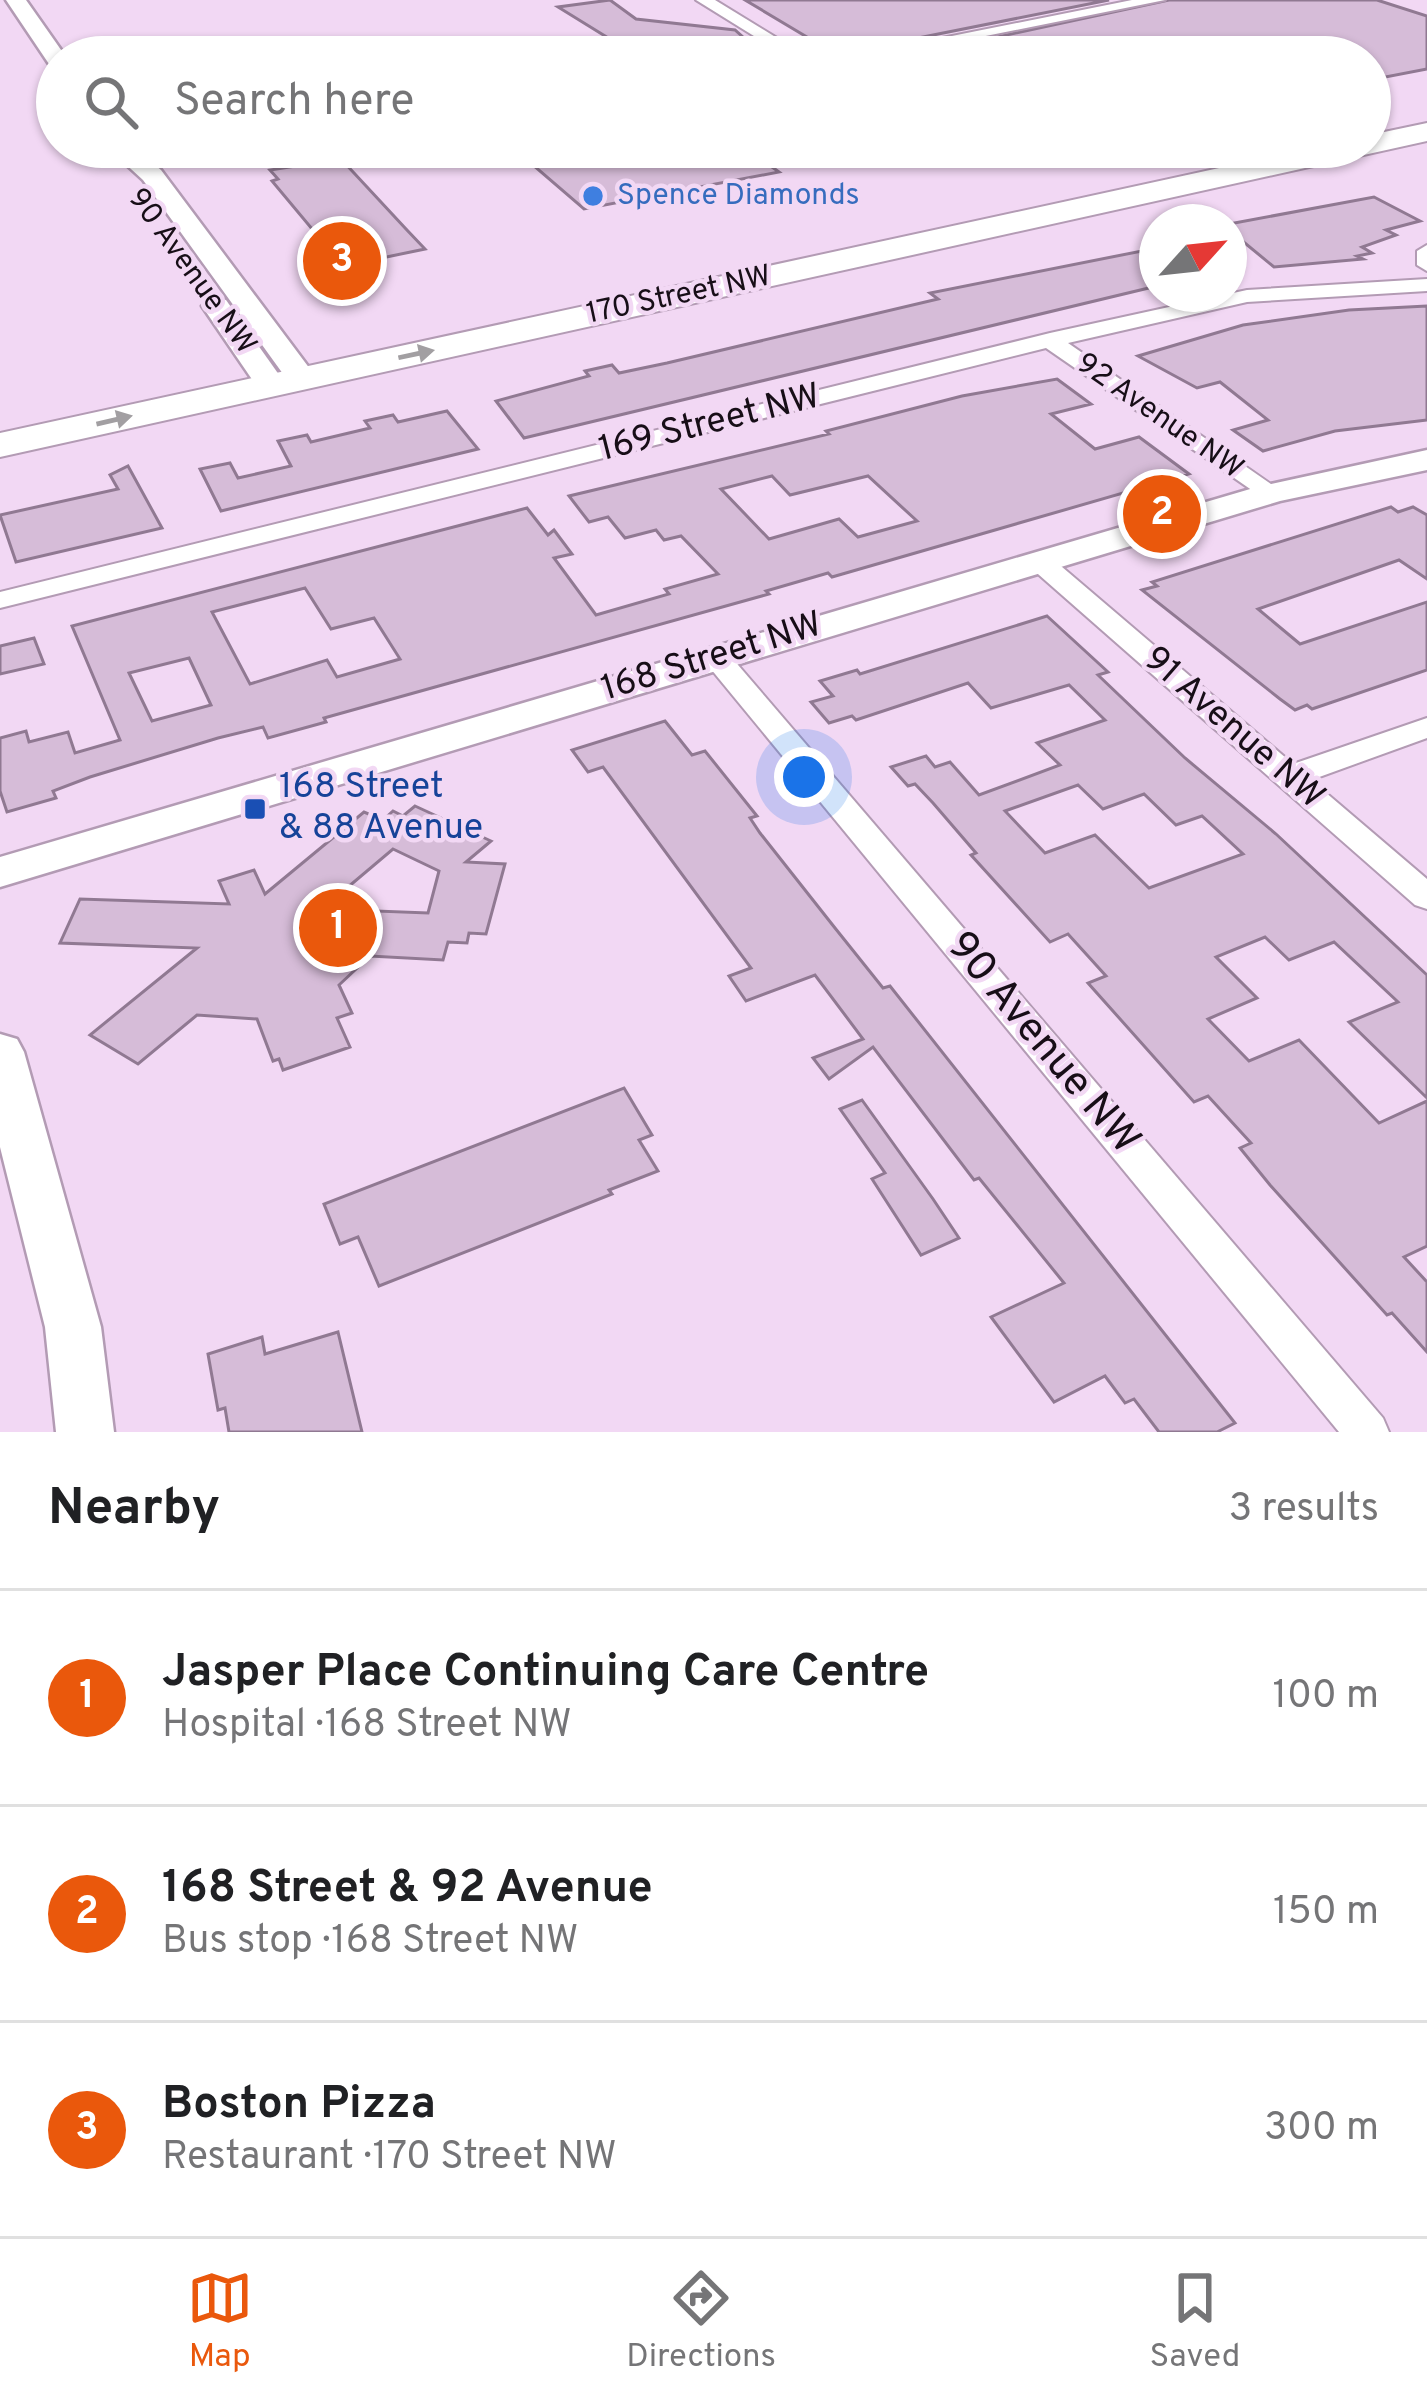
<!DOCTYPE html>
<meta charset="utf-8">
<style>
body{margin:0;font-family:Overpass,sans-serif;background:#f2f2f2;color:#202124}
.compass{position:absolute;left:1139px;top:204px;width:108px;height:108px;border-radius:50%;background:#fff;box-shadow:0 3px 9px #0004;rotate:63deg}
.you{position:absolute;left:804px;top:777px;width:42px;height:42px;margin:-30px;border:9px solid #fff;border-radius:50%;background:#1a73e8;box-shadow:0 0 0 18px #1a73e833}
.badge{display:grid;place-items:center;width:78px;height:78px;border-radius:50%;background:#ea580c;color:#fff;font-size:39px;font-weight:700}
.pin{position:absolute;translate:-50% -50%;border:6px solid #fff;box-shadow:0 3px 12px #0006}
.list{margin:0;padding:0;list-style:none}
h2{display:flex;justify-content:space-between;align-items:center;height:156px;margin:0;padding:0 48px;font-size:51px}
h2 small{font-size:39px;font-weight:400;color:#757577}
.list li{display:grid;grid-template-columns:78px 1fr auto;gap:36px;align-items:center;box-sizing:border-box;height:216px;padding:0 48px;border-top:3px solid #e0e0e0}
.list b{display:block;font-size:45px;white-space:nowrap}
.list p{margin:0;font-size:39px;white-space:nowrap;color:#757577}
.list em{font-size:39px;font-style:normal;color:#757577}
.icon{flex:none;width:66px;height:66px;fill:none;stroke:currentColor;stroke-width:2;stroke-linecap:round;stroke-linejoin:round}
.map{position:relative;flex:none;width:1427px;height:1432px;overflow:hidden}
.search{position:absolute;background:#fff;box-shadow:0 3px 9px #0004;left:36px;right:36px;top:36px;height:132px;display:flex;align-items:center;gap:30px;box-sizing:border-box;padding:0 42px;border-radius:66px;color:#757577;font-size:45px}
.sheet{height:804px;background:#fff}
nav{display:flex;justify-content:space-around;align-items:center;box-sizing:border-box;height:168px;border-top:3px solid #e0e0e0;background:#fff;font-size:33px;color:#757577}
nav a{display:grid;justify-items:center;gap:6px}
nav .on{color:#ea580c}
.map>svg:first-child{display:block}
.building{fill:#d6bcd8;stroke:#907992;stroke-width:3;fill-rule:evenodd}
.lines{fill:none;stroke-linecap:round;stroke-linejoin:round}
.minor-casing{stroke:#b39bb4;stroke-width:4}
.tertiary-casing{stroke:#b39bb4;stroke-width:5}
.primary-casing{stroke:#b39bb4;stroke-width:4}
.minor{fill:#fff;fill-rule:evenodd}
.tertiary{fill:#fff;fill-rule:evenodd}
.primary{fill:#fff;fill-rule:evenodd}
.oneway{fill:#a29fa2}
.shop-dot{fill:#3f7fe0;stroke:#f2d8f4;stroke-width:4.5}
.transit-dot{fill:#1a4fb4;stroke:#f2d8f4;stroke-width:4.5}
.labels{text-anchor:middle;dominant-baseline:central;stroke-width:9;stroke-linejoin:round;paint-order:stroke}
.far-shop-label{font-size:30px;fill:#366cbe;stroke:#f2d8f4;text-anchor:start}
.far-street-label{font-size:30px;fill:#170e17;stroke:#f2d8f4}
.street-label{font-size:36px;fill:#170e17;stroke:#f2d8f4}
.transit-label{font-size:36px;fill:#164399;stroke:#f2d8f4;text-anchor:start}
.near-street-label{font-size:42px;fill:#170e17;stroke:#f2d8f4}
</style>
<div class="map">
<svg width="1427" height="1432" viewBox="0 0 1427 1432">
<rect width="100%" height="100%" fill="#f2d8f4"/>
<g class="building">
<path d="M610,0l26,19 99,11 9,8 -96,16 -17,-2 -73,-45z"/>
<path d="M745,0h364l-251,50v-6l-36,2z"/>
<path d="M1169,0h208l50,16v53l-57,11v-23h-466z"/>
<path d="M512,147h232l35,25 -195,37z"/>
<path d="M341,159l65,70 19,20 -82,17 -71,-85 6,-2 -8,-9z"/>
<path d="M1374,197l46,24 -34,9 10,5 -34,12 10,6 -15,3 6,3 -89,8 -45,-37v-6z"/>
<path d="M1157,248v38l-633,152 -28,-37 93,-25 -4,-5 27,-6 7,8 48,-10 271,-64 -8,-6z"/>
<path d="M1427,306v114l-92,11 -72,20 -30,-21 35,-10 -48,-38 -23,6 -59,-32 105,-31 106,-15z"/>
<path d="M1057,379l34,25 -40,10 44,35 44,-12 50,37 -357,103 -4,-4 -62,18 3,3 -445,124 2,4 -58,16 -5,-11 -45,11 -128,39 -37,14 3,7 -49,14 -7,-21v-53l26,-7 3,11 39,-10 7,21 45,-13 -48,-114 455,-118 21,27 6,-5 18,24 -18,4 42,57 73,-21 -4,-5 53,-15 -37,-38 -17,4 -8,-10 -31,8 -17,-21 -19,5 -20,-26 260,-62 -3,-3 136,-35zM772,476l18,19 78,-19 49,45 -59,16 -19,-18 -70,20 -48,-50zM305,588l26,41 43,-11 26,41 -63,18 -10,-17 -77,24 -38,-72zM189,658l22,47 -59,16 -23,-48z"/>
<path d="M447,411l31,38 -257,62 -21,-42 30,-6 8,15 53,-12 -13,-25 29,-6 4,7 59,-14 -5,-7 28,-6 5,7z"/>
<path d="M128,466l34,62 -146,34 -16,-47 118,-26 -8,-14z"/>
<path d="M1391,507l7,5 15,-5 14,8v64l-28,-19 -141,49 42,35 127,-42v68l-115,39 -5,-4 -12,5 -15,-11 -138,-109 15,-4 -5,-4z"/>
<path d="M1047,616l61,56 -10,3 87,83 91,76 151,141v123l-78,-76 49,-20 -64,-60 -45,18 -24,-23 -49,20 41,41 -49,21 41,42 50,-21 80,83 48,-22v145l-23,11 23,25v70l-35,-39 -5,2 -117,-130 -30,-37 11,-5 -43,-47 -14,6 -106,-119 18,-7 -38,-42 -18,8 -79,-87 5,-2 -43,-50 -18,-19 -7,2 -17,-19 35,-11 9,11 15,-5 29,33 81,-30 -23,-22 68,-23 -36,-35 -78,23 -23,-25 -112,37 -4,-4 -23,7 -18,-21 22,-6 -13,-15 37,-11 3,4zM1078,785l25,24 41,-15 32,31 26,-9 41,38 -94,34 -54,-53 -50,18 -40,-42z"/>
<path d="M34,638l10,26 -44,10v-28z"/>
<path d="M665,721l27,34 13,-4 52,65 -7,2 10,15 75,95 48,60 7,-2 345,437 -18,9h-58l-25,-33 -9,4 -20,-27 -51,26 -63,-85 73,-34 -85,-105 -5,2 -101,-133 -44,32 -16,-21 50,-19 -48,-64 -69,26 -17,-25 22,-8 -148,-201 -15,5 -16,-22z"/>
<path d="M415,806l76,35 -25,21 39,2 -19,70 -17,-1 -2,10 -19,-1 -5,18 -73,-4 -31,29 13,28 -15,5 13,29 -67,23 -4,-11 -6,2 -16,-42 -60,-4 -59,49 -48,-29 107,-87 -137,-5 20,-44 149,5 -10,-23 35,-11 11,24 99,-82 19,8 10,-9 10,5zM393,849l46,22 -11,42 -106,-4z"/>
<path d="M624,1088l28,47 -13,5 19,31 -49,19 3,4 -233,92 -21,-49 -18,7 -16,-40z"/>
<path d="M862,1100l71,99 26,39 -38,17 -49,-76 13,-6 -45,-64z"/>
<path d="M338,1332l24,100h-133l-4,-24 -7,2 -10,-56 54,-17 3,17z"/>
</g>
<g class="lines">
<defs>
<g id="minor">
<path d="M696,0h19l93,57h-20z"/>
<path d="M1132,0h33l-284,57h-34z"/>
<path d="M1427,245v26l-10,-6v-14z"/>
<path d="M1427,279v12l-180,11 -179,41 210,146 4,5 -13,8 -223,-154 -1046,260v-16l1050,-259 197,-43z"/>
<path d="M1039,553l9,2 245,209 134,-46v20l-116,42 116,99v30l-12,-4 -385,-338 -4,-6 4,-6z"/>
<path d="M716,648l10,3 657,767 6,14h-50l-633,-769 -4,-6z"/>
</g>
<g id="tertiary">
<path d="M6,0h20l40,57h-9v8l-8,-1z"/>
<path d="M107,147h26l28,23 152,203 4,6 -4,6h-22l-148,-205z"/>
<path d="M216,298l10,2 56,79 4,6 -4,6h-22l-58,-85z"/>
<path d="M1427,450v20l-147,31 -1280,386v-30l1257,-370z"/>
<path d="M0,1034l17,5 7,13 77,275 13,105h-58l-11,-105 -45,-180z"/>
</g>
<path id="primary" d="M1427,123v18l-1427,316v-24l1316,-286h54v-12z"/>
</defs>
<use href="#minor" class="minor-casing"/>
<use href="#tertiary" class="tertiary-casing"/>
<use href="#primary" class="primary-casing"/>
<use href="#minor" class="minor"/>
<use href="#tertiary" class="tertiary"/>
<use href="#primary" class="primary"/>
</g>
<defs><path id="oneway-solid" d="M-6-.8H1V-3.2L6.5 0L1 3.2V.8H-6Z" transform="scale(3)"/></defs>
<g class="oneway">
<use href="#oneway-solid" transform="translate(416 354) rotate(-12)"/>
<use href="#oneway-solid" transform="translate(114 420) rotate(-13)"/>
</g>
<circle class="shop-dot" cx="593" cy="196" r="12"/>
<rect class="transit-dot" x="243" y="797" width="24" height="24" rx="6"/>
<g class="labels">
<g class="far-shop-label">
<text x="617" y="196">Spence Diamonds</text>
</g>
<g class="far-street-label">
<text transform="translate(191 272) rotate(54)">90 Avenue NW</text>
<text transform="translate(679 296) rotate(-12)">170 Street NW</text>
<text transform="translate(1159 417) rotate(35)">92 Avenue NW</text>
</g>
<g class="street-label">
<text transform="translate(710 424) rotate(-14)">169 Street NW</text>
<text transform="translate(712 658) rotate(-17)">168 Street NW</text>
<text transform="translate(1233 729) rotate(41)">91 Avenue NW</text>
</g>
<g class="transit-label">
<text x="279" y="788">168 Street<tspan x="279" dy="41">&amp; 88 Avenue</tspan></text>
</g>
<g class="near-street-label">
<text transform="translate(1042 1044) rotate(50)">90 Avenue NW</text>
</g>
</g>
</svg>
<svg class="compass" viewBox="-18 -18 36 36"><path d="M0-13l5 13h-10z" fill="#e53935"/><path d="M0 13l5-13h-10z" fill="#757577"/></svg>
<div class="you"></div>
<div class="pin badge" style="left:338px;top:928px">1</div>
<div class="pin badge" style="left:1162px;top:514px">2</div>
<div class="pin badge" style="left:342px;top:261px">3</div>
<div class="search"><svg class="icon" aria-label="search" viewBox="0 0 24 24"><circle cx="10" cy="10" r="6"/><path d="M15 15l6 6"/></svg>Search here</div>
</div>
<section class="sheet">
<h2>Nearby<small>3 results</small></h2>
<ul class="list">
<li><span class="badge">1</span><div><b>Jasper Place Continuing Care Centre</b><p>Hospital · 168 Street NW</p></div><em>100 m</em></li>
<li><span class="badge">2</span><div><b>168 Street &amp; 92 Avenue</b><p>Bus stop · 168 Street NW</p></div><em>150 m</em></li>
<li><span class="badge">3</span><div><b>Boston Pizza</b><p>Restaurant · 170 Street NW</p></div><em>300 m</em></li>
</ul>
</section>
<nav>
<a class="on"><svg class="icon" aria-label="map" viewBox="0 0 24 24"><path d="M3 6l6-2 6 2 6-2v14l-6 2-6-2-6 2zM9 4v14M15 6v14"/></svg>Map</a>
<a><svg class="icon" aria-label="directions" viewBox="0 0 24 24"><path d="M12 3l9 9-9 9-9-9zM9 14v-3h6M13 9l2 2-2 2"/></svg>Directions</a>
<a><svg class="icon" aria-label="saved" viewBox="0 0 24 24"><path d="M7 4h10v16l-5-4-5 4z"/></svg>Saved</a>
</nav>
